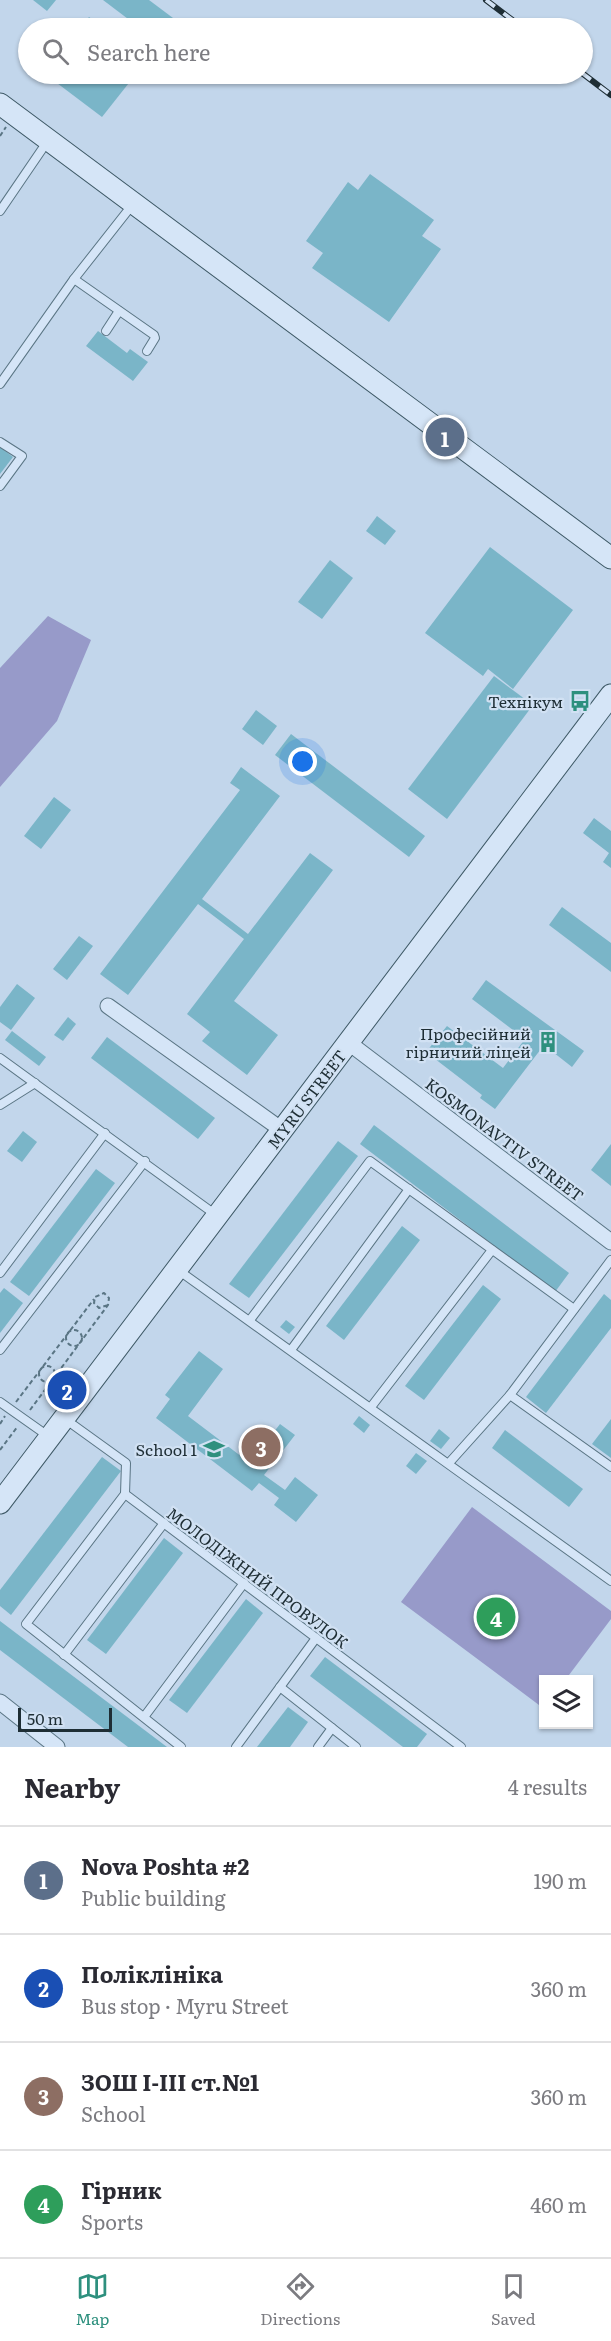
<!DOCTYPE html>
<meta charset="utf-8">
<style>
body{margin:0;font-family:Literata,serif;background:#f7f7f7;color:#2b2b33}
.controls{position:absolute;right:18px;bottom:18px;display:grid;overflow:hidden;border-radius:0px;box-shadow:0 2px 4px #0004}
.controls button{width:54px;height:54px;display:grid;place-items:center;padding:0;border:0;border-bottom:2px solid #e1e1e2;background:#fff;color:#2b2b33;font:30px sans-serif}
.scale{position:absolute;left:18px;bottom:15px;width:94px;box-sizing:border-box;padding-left:6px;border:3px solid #1e2e35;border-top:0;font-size:16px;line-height:21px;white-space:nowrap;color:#1e2e35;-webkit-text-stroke:4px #d1e1f3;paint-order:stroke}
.you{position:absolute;left:303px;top:762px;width:21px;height:21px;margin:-15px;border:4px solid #fff;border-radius:50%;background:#1a73e8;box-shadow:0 0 0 9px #1a73e833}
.badge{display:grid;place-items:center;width:39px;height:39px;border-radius:50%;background:#2e907e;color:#fff;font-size:20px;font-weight:700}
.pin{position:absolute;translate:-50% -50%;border:3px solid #fff;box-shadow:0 2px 6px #0006}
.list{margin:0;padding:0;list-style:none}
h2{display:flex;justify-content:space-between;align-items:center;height:78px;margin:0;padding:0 24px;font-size:26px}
h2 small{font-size:20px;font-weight:400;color:#7c7c81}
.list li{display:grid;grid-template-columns:39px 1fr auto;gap:18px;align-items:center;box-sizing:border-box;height:108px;padding:0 24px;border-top:2px solid #e1e1e2}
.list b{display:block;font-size:22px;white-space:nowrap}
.list p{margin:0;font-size:20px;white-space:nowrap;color:#7c7c81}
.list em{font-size:20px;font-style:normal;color:#7c7c81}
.icon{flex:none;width:33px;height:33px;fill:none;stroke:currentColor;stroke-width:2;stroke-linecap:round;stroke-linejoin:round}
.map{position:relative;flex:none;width:611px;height:1747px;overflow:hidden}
.search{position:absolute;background:#fff;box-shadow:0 2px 4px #0004;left:18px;right:18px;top:18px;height:66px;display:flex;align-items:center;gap:15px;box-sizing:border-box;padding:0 21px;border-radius:33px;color:#7c7c81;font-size:22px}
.sheet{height:510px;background:#fff}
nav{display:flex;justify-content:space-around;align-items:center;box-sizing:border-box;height:84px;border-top:2px solid #e1e1e2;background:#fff;font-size:16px;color:#7c7c81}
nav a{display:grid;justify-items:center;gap:3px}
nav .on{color:#2e907e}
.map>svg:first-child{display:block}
.green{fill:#979ac9}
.building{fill:#7ab5c8}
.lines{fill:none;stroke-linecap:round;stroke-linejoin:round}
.service-casing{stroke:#5a7584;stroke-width:10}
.minor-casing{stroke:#5a7584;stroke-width:17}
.secondary-casing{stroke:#3e5966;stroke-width:23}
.path{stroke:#5a7584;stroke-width:2;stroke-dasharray:4.5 3;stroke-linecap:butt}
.service{stroke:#d5e5f7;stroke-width:8}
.minor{stroke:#d5e5f7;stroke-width:15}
.secondary{stroke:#d5e5f7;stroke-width:21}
.rail-casing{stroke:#1e2e35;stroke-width:6}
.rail{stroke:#d1e1f3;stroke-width:4;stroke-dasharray:11;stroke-linecap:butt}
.labels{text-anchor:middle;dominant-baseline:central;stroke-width:4.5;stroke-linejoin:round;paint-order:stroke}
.poi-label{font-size:16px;fill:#1e2e35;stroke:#d1e1f3;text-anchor:end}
.street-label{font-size:16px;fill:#1e2e35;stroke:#d1e1f3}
</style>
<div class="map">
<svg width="611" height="1747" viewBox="0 0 611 1747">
<rect width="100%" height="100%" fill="#c2d6eb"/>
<g class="green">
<path d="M48,616l43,24 -34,81 -57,66v-119z"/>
<path d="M472,1507l139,104v8l-45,60 -22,1 -1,28 -142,-106z"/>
</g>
<g class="building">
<path d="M33,0h23l-9,11z"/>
<path d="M103,0h46l28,21 -5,7h-32z"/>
<path d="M89,17l15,11h-24z"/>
<path d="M45,74h91l-34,43z"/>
<path d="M370,174l64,46 -12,16 19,13 -52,73 -77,-54 11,-15 -17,-12 42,-59 10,8z"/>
<path d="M98,331l29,22 3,-4 18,13 -15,19 -47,-35z"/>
<path d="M0,447l13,10 -13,17z"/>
<path d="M377,516l19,15 -11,14 -19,-14z"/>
<path d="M490,547l83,63 -60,79 -25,-20 -5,7 -58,-43z"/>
<path d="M330,560l23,18 -31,41 -24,-17z"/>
<path d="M494,676l39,29 -86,114 -39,-30z"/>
<path d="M256,710l21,16 -14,19 -21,-16z"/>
<path d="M291,734l134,102 -16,21 -134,-102z"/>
<path d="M241,767l39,29 -78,103 46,35 62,-81 23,17 -99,131 44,34 -31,40 -45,-34 8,-9 -23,-18 57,-75 -46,-35 -70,91 -28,-21 140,-184 -10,-7z"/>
<path d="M54,797l17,13 -30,39 -17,-13z"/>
<path d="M594,818l17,13v37l-8,-6 6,-9 -26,-20z"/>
<path d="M562,907l49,36v29l-62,-47z"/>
<path d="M79,936l14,10 -26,34 -14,-11z"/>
<path d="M486,980l98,71 -12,16 -28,-22 -49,64 -15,-11 2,-3 -56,-43 21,-26 56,42 22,-29 -53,-40z"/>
<path d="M17,984l18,14 -24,32 -11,-8v-15z"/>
<path d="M68,1017l8,7 -13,17 -9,-6z"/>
<path d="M12,1031l34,26 -7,9 -34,-26z"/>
<path d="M107,1037l108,81 -17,21 -107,-81z"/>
<path d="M374,1125l195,148 -14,19 -195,-148z"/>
<path d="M23,1131l14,11 -15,20 -15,-11z"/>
<path d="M338,1141l20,15 -109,142 -20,-14z"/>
<path d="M611,1144v42l-20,-16z"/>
<path d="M96,1169l19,14 -86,113 -19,-14z"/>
<path d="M402,1226l18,14 -76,100 -18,-14z"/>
<path d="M483,1285l18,14 -77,101 -19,-14z"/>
<path d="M4,1288l19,15 -23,30v-40z"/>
<path d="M604,1294l7,6v28l-65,85 -20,-16z"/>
<path d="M286,1320l9,7 -6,7 -9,-7z"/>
<path d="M199,1351l24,18 -35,47 62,47 30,-39 15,11 -31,40 21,15 10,-13 23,18 -22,27 -22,-17 5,-7 -20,-15 -7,8 -96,-73 14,-19 -5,-4z"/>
<path d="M359,1416l11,9 -6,8 -11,-9z"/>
<path d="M611,1419v39l-19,-14z"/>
<path d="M439,1429l11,9 -9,11 -11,-8z"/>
<path d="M505,1430l78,59 -14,18 -77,-59z"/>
<path d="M416,1453l11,8 -11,13 -10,-8z"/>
<path d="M102,1457l19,14 -110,144 -11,-9v-16z"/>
<path d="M164,1538l19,15 -77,101 -19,-14z"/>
<path d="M246,1599l17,14 -76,100 -18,-13z"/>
<path d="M0,1621l167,126h-39l-128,-97z"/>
<path d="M325,1657l102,77 -10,13h-14l-93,-71z"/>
<path d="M288,1707l20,15 -18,25h-33z"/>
</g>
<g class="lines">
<defs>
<g id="service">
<path d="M0,211l47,-69"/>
<path d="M74,279l80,56 1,3 -8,13"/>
<path d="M106,331l13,-20"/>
<path d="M0,384l74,-105 59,-75"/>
<path d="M0,442l22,14 -22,30"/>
<path d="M0,1058l216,157"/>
<path d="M0,1105l35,-22"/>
<path d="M611,1260l-101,135 101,72"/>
<path d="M178,1270l433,311"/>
<path d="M0,1273l105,-140"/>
<path d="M250,1320l120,-159 204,148"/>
<path d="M0,1350l145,-189"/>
<path d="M291,1350l118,-161"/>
<path d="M0,1402l48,34"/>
<path d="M371,1407l121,-157"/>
<path d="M65,1419l61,44 -1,31 336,253"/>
<path d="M449,1463l61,-68"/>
<path d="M125,1494l-99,130 155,123"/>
<path d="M64,1655l100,-132"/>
<path d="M280,1687l76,60"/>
<path d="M144,1717l100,-134"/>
<path d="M236,1747l80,-109"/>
<path d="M318,1747l14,-19"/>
</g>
<g id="minor">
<path d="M108,1006l174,124"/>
<path d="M349,1043l262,199"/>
<path d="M0,1702l57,45"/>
</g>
<g id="secondary">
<path d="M0,104l611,454"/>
<path d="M0,1503l611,-808"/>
</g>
</defs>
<use href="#service" class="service-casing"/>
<use href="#minor" class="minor-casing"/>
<use href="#secondary" class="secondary-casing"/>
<g class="path">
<path d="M0,136l6,-9"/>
<circle cx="74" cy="1338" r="8"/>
<circle cx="47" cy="1374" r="8"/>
<path d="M16,1402l78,-103"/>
<path d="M30,1410l78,-105 1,-7 -5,-5 -9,4 -1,6 5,5 9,-3"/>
<path d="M0,1424l5,-8"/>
<path d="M0,1450l18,-24"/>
</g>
<use href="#service" class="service"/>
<use href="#minor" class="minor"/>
<use href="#secondary" class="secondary"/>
<defs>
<g id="rail">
<path d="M486,0l37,28"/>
<path d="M582,73l29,22"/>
</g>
</defs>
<use href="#rail" class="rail-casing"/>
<use href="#rail" class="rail"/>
</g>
<defs>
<symbol id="bus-bare" viewBox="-9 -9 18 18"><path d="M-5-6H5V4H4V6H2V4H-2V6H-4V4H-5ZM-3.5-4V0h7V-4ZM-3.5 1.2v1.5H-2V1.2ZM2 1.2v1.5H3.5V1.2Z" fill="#2e907e" stroke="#d1e1f3" stroke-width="2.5" paint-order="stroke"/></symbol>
<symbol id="building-bare" viewBox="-9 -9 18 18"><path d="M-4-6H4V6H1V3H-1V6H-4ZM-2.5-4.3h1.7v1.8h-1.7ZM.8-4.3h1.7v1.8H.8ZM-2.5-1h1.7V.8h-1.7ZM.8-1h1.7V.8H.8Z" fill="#2e907e" stroke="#d1e1f3" stroke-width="2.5" paint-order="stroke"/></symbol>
<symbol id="school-bare" viewBox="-9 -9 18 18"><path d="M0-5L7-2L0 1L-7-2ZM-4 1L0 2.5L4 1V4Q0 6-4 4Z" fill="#2e907e" stroke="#d1e1f3" stroke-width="2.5" paint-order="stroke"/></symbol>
</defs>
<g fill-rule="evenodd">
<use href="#bus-bare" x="565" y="686" width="30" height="30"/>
<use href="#building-bare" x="533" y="1027" width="30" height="30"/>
<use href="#school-bare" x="199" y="1434" width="30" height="30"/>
</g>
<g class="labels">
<g class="poi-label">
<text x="563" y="701">Технікум</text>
<text x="531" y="1033">Професійний<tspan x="531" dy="18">гірничий ліцей</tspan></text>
<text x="197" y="1449">School 1</text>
</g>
<g class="street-label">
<text transform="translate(306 1099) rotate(-53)">MYRU STREET</text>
<text transform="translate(505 1139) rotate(37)">KOSMONAVTIV STREET</text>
<text transform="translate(258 1577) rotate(37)">МОЛОДІЖНИЙ ПРОВУЛОК</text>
</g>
</g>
</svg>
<div class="controls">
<button><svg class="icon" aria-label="layers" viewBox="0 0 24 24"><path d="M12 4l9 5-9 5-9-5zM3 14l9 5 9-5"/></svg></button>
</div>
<div class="scale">50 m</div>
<div class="you"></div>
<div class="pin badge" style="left:445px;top:437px;background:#5c6f8a">1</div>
<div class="pin badge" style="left:67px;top:1390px;background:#1a4fb4">2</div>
<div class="pin badge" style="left:261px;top:1447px;background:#8d6e63">3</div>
<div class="pin badge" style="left:496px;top:1617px;background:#2e9e5b">4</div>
<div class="search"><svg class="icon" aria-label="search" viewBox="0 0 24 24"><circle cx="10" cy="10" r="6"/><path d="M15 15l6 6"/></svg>Search here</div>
</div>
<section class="sheet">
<h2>Nearby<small>4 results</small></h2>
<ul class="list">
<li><span class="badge" style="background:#5c6f8a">1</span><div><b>Nova Poshta #2</b><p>Public building</p></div><em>190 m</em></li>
<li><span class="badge" style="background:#1a4fb4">2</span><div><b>Поліклініка</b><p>Bus stop · Myru Street</p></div><em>360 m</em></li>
<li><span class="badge" style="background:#8d6e63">3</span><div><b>ЗОШ I-III ст.№1</b><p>School</p></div><em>360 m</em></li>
<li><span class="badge" style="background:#2e9e5b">4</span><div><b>Гірник</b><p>Sports</p></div><em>460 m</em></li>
</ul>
</section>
<nav>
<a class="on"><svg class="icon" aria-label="map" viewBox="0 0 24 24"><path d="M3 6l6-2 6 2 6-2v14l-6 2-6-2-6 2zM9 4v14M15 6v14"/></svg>Map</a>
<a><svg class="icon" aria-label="directions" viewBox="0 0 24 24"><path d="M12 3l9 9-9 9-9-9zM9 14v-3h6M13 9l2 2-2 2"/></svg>Directions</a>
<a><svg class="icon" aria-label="saved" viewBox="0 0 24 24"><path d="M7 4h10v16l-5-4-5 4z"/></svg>Saved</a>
</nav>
